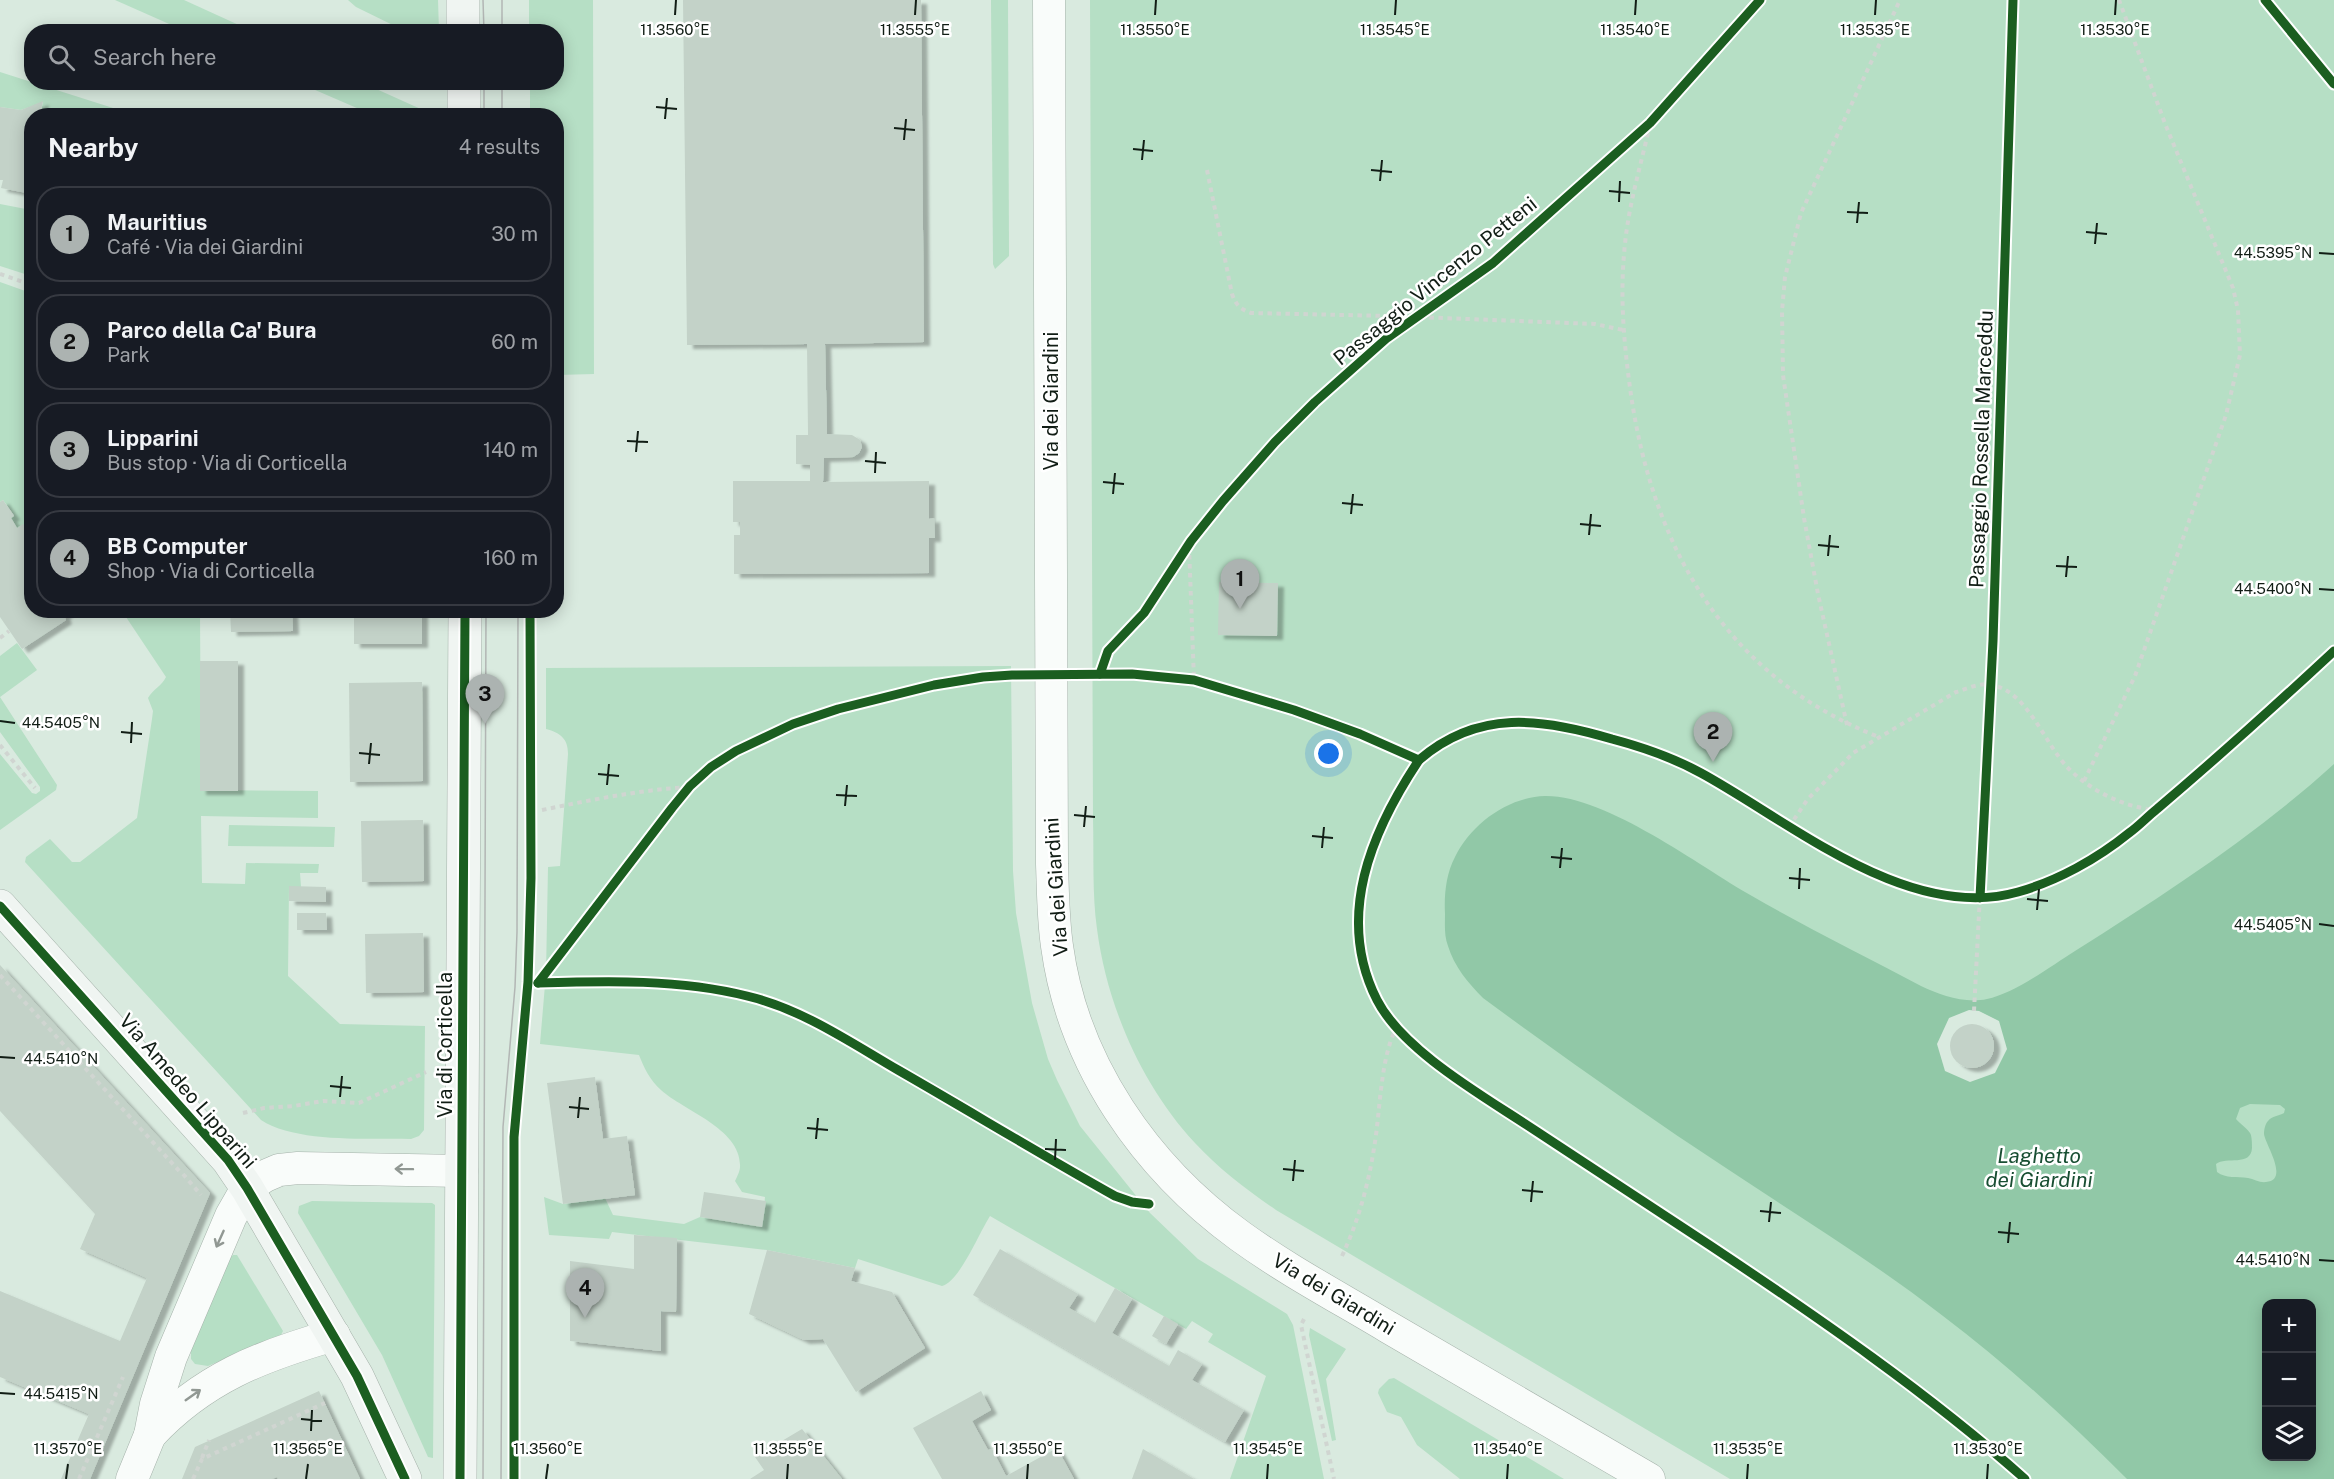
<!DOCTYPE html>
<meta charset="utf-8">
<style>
body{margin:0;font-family:"Public Sans",sans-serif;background:#20242c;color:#f1f3f6}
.controls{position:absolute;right:18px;bottom:18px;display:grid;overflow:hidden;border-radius:12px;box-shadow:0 3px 15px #0003}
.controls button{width:54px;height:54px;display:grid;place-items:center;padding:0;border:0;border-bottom:2px solid #363941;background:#171b24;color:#f1f3f6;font:30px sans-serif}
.you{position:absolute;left:1329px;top:754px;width:21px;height:21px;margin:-15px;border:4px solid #fff;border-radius:50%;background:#1a73e8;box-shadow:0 0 0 9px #1a73e833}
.badge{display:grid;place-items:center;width:39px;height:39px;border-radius:50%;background:#acb3b1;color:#111;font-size:20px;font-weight:700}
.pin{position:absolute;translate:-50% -50px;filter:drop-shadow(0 2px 3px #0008)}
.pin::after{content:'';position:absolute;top:32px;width:21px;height:18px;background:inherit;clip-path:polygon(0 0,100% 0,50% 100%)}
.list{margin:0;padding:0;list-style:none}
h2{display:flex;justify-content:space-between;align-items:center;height:78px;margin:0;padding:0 24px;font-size:26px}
h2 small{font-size:20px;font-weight:400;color:#9ea1a6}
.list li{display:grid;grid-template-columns:39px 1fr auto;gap:18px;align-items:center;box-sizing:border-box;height:96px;margin:0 12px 12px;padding:0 12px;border:2px solid #363941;border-radius:24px}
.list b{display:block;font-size:22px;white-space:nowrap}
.list p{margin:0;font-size:20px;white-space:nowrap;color:#9ea1a6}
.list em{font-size:20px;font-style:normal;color:#9ea1a6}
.icon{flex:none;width:33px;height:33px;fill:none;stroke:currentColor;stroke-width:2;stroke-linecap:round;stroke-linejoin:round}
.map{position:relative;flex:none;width:2334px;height:1479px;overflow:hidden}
.search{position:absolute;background:#171b24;box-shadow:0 3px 15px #0003;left:24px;top:24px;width:540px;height:66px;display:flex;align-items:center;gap:15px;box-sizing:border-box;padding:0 21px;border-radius:24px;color:#9ea1a6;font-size:22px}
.panel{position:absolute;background:#171b24;box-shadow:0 3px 15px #0003;left:24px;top:108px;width:540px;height:510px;border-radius:24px}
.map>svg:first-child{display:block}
.green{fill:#b6dfc5;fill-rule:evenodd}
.water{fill:#91c8a7;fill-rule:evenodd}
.pier{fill:#d9eadf}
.building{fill:#c3d2c8;filter:url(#shadow)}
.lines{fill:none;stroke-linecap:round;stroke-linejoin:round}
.street-casing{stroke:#a5b2aa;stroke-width:33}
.secondary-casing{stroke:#a5b2aa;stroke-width:34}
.path{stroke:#d0d5d1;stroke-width:4;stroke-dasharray:4.5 4.5;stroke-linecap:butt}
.street{stroke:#f9fcfa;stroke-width:32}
.secondary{stroke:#f0f5f2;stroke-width:33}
.tram{stroke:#b2b6b4;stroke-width:1.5}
.cycleway-casing{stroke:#fff;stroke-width:13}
.cycleway{stroke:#1b5e20;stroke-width:9}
.oneway{stroke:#919893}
.ticks{fill:none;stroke:#111d15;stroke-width:2}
.labels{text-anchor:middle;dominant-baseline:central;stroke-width:5;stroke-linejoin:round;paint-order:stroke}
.street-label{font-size:20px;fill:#111d15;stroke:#fff}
.water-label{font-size:21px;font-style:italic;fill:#194f33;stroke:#fff}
.ticks-label{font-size:15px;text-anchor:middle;fill:#111d15;stroke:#fff;stroke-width:5;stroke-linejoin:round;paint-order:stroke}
</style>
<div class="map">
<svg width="2334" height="1479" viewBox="0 0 2334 1479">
<defs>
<filter id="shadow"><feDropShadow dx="6" dy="4" stdDeviation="1.5" flood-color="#0004"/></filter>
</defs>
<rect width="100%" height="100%" fill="#d9eadf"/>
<g class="green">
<path d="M115,0h69l68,31h-67z"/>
<path d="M348,0h90l1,31h-34l-49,-24z"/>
<path d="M529,0h64l1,374 -37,1 -1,-259 -26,-1v-32l26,-1v-50l-27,-1z"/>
<path d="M991,0h17l1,256 -14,13 -2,-5z"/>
<path d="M1090,0h1244v1479h-604l-454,-269c-29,-20 -57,-41 -81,-67 -53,-57 -88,-137 -98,-214 -5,-36 -3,-73 -4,-110zM2266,1304h46v152h-46z"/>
<path d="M0,72l135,43h-95l3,-13 -22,8 -21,-3z"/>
<path d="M299,83h64l71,32h-61z"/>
<path d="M0,204l31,6v66l-31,-10z"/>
<path d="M0,282l31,11v243l-14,-8 -6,-10 3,-3 -11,-15 -3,2z"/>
<path d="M122,611h78l1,179 117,1v27l-117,-2 1,67 43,1 1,-21 73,1 -1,9h-18l1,14h-12l-1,89 52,48 85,2 -1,104 -5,6 -8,3c-44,-1 -115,4 -150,-19l-236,-258 1,-5 24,-18 22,23h8l57,-44 15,-99 1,-8 -5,-13c5,-9 14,-12 18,-21z"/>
<path d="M17,643l20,27 -37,27 57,88 -1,5 -56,40v-76l32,39 4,1 4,-3v-4l-40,-55v-76z"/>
<path d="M1011,666l2,205 3,42 16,90 16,56 9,21 23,46 70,87 48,46 89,55 6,11 31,154h-94l36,-103 -58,-34 5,-8 -21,-13 -6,8 -196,-113c-11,17 -30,65 -48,70l-84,-27 -3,9 -88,-18 -155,-18 -3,7 -60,-4 -5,-38 19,7 42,-6 8,17 71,9 16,-7 62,9 3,-29 -23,-5 -7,-11c2,-4 5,-10 5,-14 2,-38 -56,-56 -79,-77 -11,-10 -17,-22 -22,-35l-99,-11 6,-71 2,-106 12,-1 8,-112c0,-15 -7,-21 -22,-25v-61z"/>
<path d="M229,825l106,2 -1,20 -106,-1z"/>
<path d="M312,1201l120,2 3,2 -2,253 -5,-1 -46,-102 -84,-142 1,-7z"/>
<path d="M233,1255h4l46,76 -2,4 -73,31 -13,-2 -4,-5v-10l37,-89z"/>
<path d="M1310,1328l36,21 -20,30 10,61 -4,1 -23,-106z"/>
<path d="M1394,1378l170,101h-104l-43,-34 -16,-28 -14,-5 -9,-19 1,-4 10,-10z"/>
</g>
<path class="water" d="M2334,764v715h-207c-58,-58 -119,-114 -184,-163 -68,-53 -142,-98 -214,-146 -84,-55 -166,-113 -246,-172 -15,-15 -29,-32 -35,-52 -4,-10 -3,-22 -3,-32 -1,-19 1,-40 10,-57 16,-33 53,-60 90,-61 61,-1 154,70 207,100 55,32 113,60 169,90 19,9 44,18 66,13 27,-5 64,-33 88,-48 90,-57 180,-115 259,-187zM2250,1104l30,1 5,4 -1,4c-5,3 -12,3 -16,8 -3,3 -4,9 -4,13 1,10 26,46 2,48 -6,1 -12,-3 -18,-4 -11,-2 -22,1 -31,-6l-1,-8c10,-8 35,3 36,-16 0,-4 0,-12 -2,-15 -3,-5 -10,-9 -14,-14l4,-11zM2266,1304h46v152h-46z"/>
<path class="pier" d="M1969,1010l10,1 20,10 8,28 -12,24 -25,9 -25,-11 -8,-27 12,-26z"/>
<g class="building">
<path d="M683,0h238l3,342 -99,2 2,90 25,1 8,5 2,7 -3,6 -6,4 -29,1 -1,24 106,-1v38l5,-1 1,20h-6v35l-195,1v-39h6v-13h-7v-41h77v-16l-14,-1v-29h12l-1,-91 -120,1z"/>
<path d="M43,101l-3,15h-8v78l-31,-6 2,-8h-3v-73l21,3z"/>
<path d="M3,500l11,16 -3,2 6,10 6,-4 9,12v74h39l-7,5 2,5 -44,29 -22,-32v-115z"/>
<path d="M1219,582l59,1 -1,53 -59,-1z"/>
<path d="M230,610h62l1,21 -62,1z"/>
<rect x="354" y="610" width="68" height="34"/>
<rect x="200" y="661" width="38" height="130"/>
<path d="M422,682l1,99 -73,1 -1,-99z"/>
<path d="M423,820l1,61 -62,1 -1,-61z"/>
<path d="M289,886l37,1v15l-37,-1z"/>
<path d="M297,913h29l1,17h-30z"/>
<path d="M423,933l1,59 -58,1 -1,-59z"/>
<path d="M0,965l210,228 -120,286h-29l28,-65 -89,-37v-86l120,50 27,-63 -67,-29 15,-35 -95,-103z"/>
<circle cx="1972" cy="1046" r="22"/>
<path d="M595,1077l8,62 24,-3 8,59 -72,9 -16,-121z"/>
<path d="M704,1192l62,9 -4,26 -62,-10z"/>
<path d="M634,1235l43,3 -1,74 -15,-1v40l-91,-10v-80l64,8z"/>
<path d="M1000,1249l78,45 -9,14 26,15 20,-35 17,11 -20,34 57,33 9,-16 24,14 -10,16 52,30 -19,32 -252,-147z"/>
<path d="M767,1250l88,18 -4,13 41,11 33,56 -69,44 -33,-53 -19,1 -55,-26z"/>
<path d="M1164,1316l14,8 -12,20 -14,-8z"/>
<path d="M319,1391l41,88h-82l-1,-2 -5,2h-90l13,-32z"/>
<path d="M981,1391l10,19 -19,11 16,29 4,-1 14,27 51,-28 17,31h-132l-29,-51z"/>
<path d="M802,1429l40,50h-92l14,-9 -9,-13z"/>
<path d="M1143,1449l51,30h-62z"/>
</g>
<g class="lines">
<defs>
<g id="street">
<path d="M1049,0l3,864c1,27 1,55 5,82 16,118 88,221 183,290 47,34 98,61 148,91 87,50 174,101 261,152"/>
<path d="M150,1435c53,-57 111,-79 184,-100"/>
<path d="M132,1479l18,-44 6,-31 15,-47 60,-141 16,-28 18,-12 14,-6 19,-2 164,3"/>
</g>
<g id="secondary">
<path d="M463,0v32"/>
<path d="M464,82v34"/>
<path d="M0,906l228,254 19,28 110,188 48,103"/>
<path d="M460,1479l5,-869"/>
</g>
</defs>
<use href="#street" class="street-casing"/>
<use href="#secondary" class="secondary-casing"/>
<g class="path">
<path d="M2265,0l69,84"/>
<path d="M1650,124c-9,41 -21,79 -25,120 -5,45 -2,91 4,136 20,161 93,296 250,357"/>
<path d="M1207,170l25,124c4,11 8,15 19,19l140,3 204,8 28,6"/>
<path d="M0,274l32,11"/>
<path d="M1189,546l5,134"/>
<path d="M0,638l9,-7"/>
<path d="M1088,674h44l62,6 100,30 66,24 59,26c59,-51 123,-42 193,-21 30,8 62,19 89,34 90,49 207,150 317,119 39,-11 79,-33 111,-59 10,-7 18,-16 28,-24 60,-51 119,-104 177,-158"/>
<path d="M1100,674l8,-23 36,-38 47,-72 32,-40 52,-59 40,-40 72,-64 106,-75 157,-140 110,-123"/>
<path d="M1847,725l-29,-131 -14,-76 -21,-143 -1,-64 3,-34 16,-64 99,-213"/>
<path d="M0,745l35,43"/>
<path d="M1419,760c-48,72 -84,157 -42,240 26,51 108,97 156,129 59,39 119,78 178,117 108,72 217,147 314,233"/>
<path d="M2084,781l51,-105 91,-261 14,-60 -2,-45 -5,-22 -67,-162 -47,-126"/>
<path d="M542,810c49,-10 97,-20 147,-23"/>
<path d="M1789,827l18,-27 46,-47 103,-61c10,-3 25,-10 36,-7 36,7 52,58 76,83 23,23 54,38 86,42"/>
<path d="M0,975l182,199"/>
<path d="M538,983c70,-2 141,-4 209,13 55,13 103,46 151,74 73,42 144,85 217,126l17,6 16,2"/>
<path d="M539,983l151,-197c57,-52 130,-73 204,-91 40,-10 81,-19 122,-20"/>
<path d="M1974,1011l19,-370 20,-641"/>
<path d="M243,1113l21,-5 30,-2 29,-5 36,2 67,-31"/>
<path d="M183,1174l18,21"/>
<path d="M1342,1256c17,-36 27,-74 33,-114 5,-32 6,-86 21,-113"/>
<path d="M1304,1319l-3,6 33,154"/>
<path d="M202,1458l7,-18"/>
<path d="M79,1479l44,-102"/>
<path d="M193,1479l9,-20 123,-56"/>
</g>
<use href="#street" class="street"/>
<use href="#secondary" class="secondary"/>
<g class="tram">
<path d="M483,0l1,32"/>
<path d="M502,0v32"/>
<path d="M484,82v34"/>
<path d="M502,82v34"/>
<path d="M483,1479l3,-869"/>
<path d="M501,1479l2,-352 12,-140 2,-55 1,-322"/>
</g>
<defs>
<g id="cycleway">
<path d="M2265,0l69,84"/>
<path d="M1100,674l8,-23 36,-38 47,-72 32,-40 52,-59 40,-40 72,-64 106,-75 157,-140 110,-123"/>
<path d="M1419,760c-48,72 -84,157 -42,240 26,51 108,97 156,129 59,39 119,78 178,117 108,72 217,147 314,233"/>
<path d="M1980,898l13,-257 20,-641"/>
<path d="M0,906l228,254 19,28 110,188 48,103"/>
<path d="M538,983l134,-175 18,-22 21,-19 25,-16 57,-27 45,-15 96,-24 49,-8 29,-2 120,-1 62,6 100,30 66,24 59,26c59,-51 123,-42 193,-21 30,8 62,19 89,34 90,49 207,150 317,119 39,-11 79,-33 111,-59 10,-7 18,-16 28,-24 60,-51 119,-104 177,-158"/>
<path d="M538,983c70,-2 141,-4 209,13 55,13 103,46 151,74 73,42 144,85 217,126l17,6 17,2"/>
<path d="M460,1479l5,-869"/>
<path d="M514,1479v-342l14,-155 3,-104 -1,-268"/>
</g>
</defs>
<use href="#cycleway" class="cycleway-casing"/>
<use href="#cycleway" class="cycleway"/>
</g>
<defs><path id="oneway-shaft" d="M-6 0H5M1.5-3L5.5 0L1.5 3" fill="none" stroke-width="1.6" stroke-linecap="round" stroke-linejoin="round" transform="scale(1.5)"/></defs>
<g class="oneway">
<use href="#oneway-shaft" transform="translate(404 1169) rotate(-179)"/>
<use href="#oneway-shaft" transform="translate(220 1239) rotate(114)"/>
<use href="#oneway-shaft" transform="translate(193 1395) rotate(-35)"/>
</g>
<path class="ticks" d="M675,15l1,-15M915,15l1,-15M1155,15l1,-15M1395,15l1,-15M1635,15l1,-15M1875,15l1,-15M2115,15l1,-15M656,107l21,2M665,119l2,-21M894,128l21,2M904,140l2,-21M1133,149l20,2M1142,160l2,-20M1371,170l21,2M1380,181l2,-21M1609,191l21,2M1619,202l1,-21M1847,212l21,1M1857,223l2,-21M2086,232l21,2M2095,244l2,-21M2319,253l15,1M627,441l21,1M636,452l2,-21M865,461l21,2M875,473l1,-21M1103,482l21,2M1113,494l2,-21M1342,503l21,2M1351,514l2,-20M1580,524l21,2M1589,535l2,-21M1818,545l21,2M1828,556l2,-21M2056,566l21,1M2066,577l2,-21M2319,589l15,1M0,721l15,2M121,732l21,2M131,743l1,-21M359,753l21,2M369,764l2,-21M598,774l21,2M607,785l2,-21M836,795l21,1M845,806l2,-21M1074,815l21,2M1084,827l2,-21M1312,836l21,2M1322,848l2,-21M1551,857l21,2M1560,868l2,-20M1789,878l21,2M1799,889l1,-21M2027,899l21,2M2037,910l2,-21M2319,924l15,2M0,1057l15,1M330,1086l21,2M340,1097l2,-21M569,1107l20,2M578,1118l2,-21M807,1128l21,2M816,1139l2,-21M1045,1149l21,1M1055,1160l1,-21M1283,1169l21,2M1293,1181l2,-21M1522,1190l21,2M1531,1202l2,-21M1760,1211l21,2M1769,1222l2,-20M1998,1232l21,2M2008,1243l2,-21M2319,1260l15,1M0,1393l15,1M301,1419l21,2M311,1431l1,-21M66,1479l2,-15M306,1479l2,-15M546,1479l2,-15M787,1479l1,-15M1027,1479l1,-15M1267,1479l1,-15M1507,1479l1,-15M1747,1479l1,-15M1987,1479l1,-15"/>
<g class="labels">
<g class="street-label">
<text transform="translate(1435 281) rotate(-39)">Passaggio Vincenzo Petteni</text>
<text transform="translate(1051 401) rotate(-90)">Via dei Giardini</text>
<text transform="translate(1981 449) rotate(-88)">Passaggio Rossella Marceddu</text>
<text transform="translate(1056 887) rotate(-94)">Via dei Giardini</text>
<text transform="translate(445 1045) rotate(-90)">Via di Corticella</text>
<text transform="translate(188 1091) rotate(49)">Via Amedeo Lipparini</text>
<text transform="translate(1334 1294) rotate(31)">Via dei Giardini</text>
</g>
<g class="water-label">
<text x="2039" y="1155">Laghetto<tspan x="2039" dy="24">dei Giardini</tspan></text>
</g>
</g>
<g class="ticks-label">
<text x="675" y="35">11.3560°E</text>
<text x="915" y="35">11.3555°E</text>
<text x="1155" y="35">11.3550°E</text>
<text x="1395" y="35">11.3545°E</text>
<text x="1635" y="35">11.3540°E</text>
<text x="1875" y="35">11.3535°E</text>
<text x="2115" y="35">11.3530°E</text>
<text x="2273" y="258">44.5395°N</text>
<text x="2273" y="594">44.5400°N</text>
<text x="61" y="728">44.5405°N</text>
<text x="2273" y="930">44.5405°N</text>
<text x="61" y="1064">44.5410°N</text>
<text x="2273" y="1265">44.5410°N</text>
<text x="61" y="1399">44.5415°N</text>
<text x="68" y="1454">11.3570°E</text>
<text x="308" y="1454">11.3565°E</text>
<text x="548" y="1454">11.3560°E</text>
<text x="788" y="1454">11.3555°E</text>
<text x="1028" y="1454">11.3550°E</text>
<text x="1268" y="1454">11.3545°E</text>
<text x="1508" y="1454">11.3540°E</text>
<text x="1748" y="1454">11.3535°E</text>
<text x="1988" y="1454">11.3530°E</text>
</g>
</svg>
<div class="controls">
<button>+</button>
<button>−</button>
<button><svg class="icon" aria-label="layers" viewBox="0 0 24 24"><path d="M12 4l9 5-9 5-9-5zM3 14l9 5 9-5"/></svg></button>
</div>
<div class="you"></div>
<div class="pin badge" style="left:1240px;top:609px">1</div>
<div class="pin badge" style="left:1713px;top:762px">2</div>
<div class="pin badge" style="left:485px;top:724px">3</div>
<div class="pin badge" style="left:585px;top:1318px">4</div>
<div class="search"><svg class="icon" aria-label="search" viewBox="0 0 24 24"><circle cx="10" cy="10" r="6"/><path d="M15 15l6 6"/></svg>Search here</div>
<section class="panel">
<h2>Nearby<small>4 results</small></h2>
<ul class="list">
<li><span class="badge">1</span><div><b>Mauritius</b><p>Café · Via dei Giardini</p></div><em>30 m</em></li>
<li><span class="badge">2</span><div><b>Parco della Ca' Bura</b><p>Park</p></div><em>60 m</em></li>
<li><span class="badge">3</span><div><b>Lipparini</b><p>Bus stop · Via di Corticella</p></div><em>140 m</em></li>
<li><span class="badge">4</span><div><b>BB Computer</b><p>Shop · Via di Corticella</p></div><em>160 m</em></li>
</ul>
</section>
</div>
